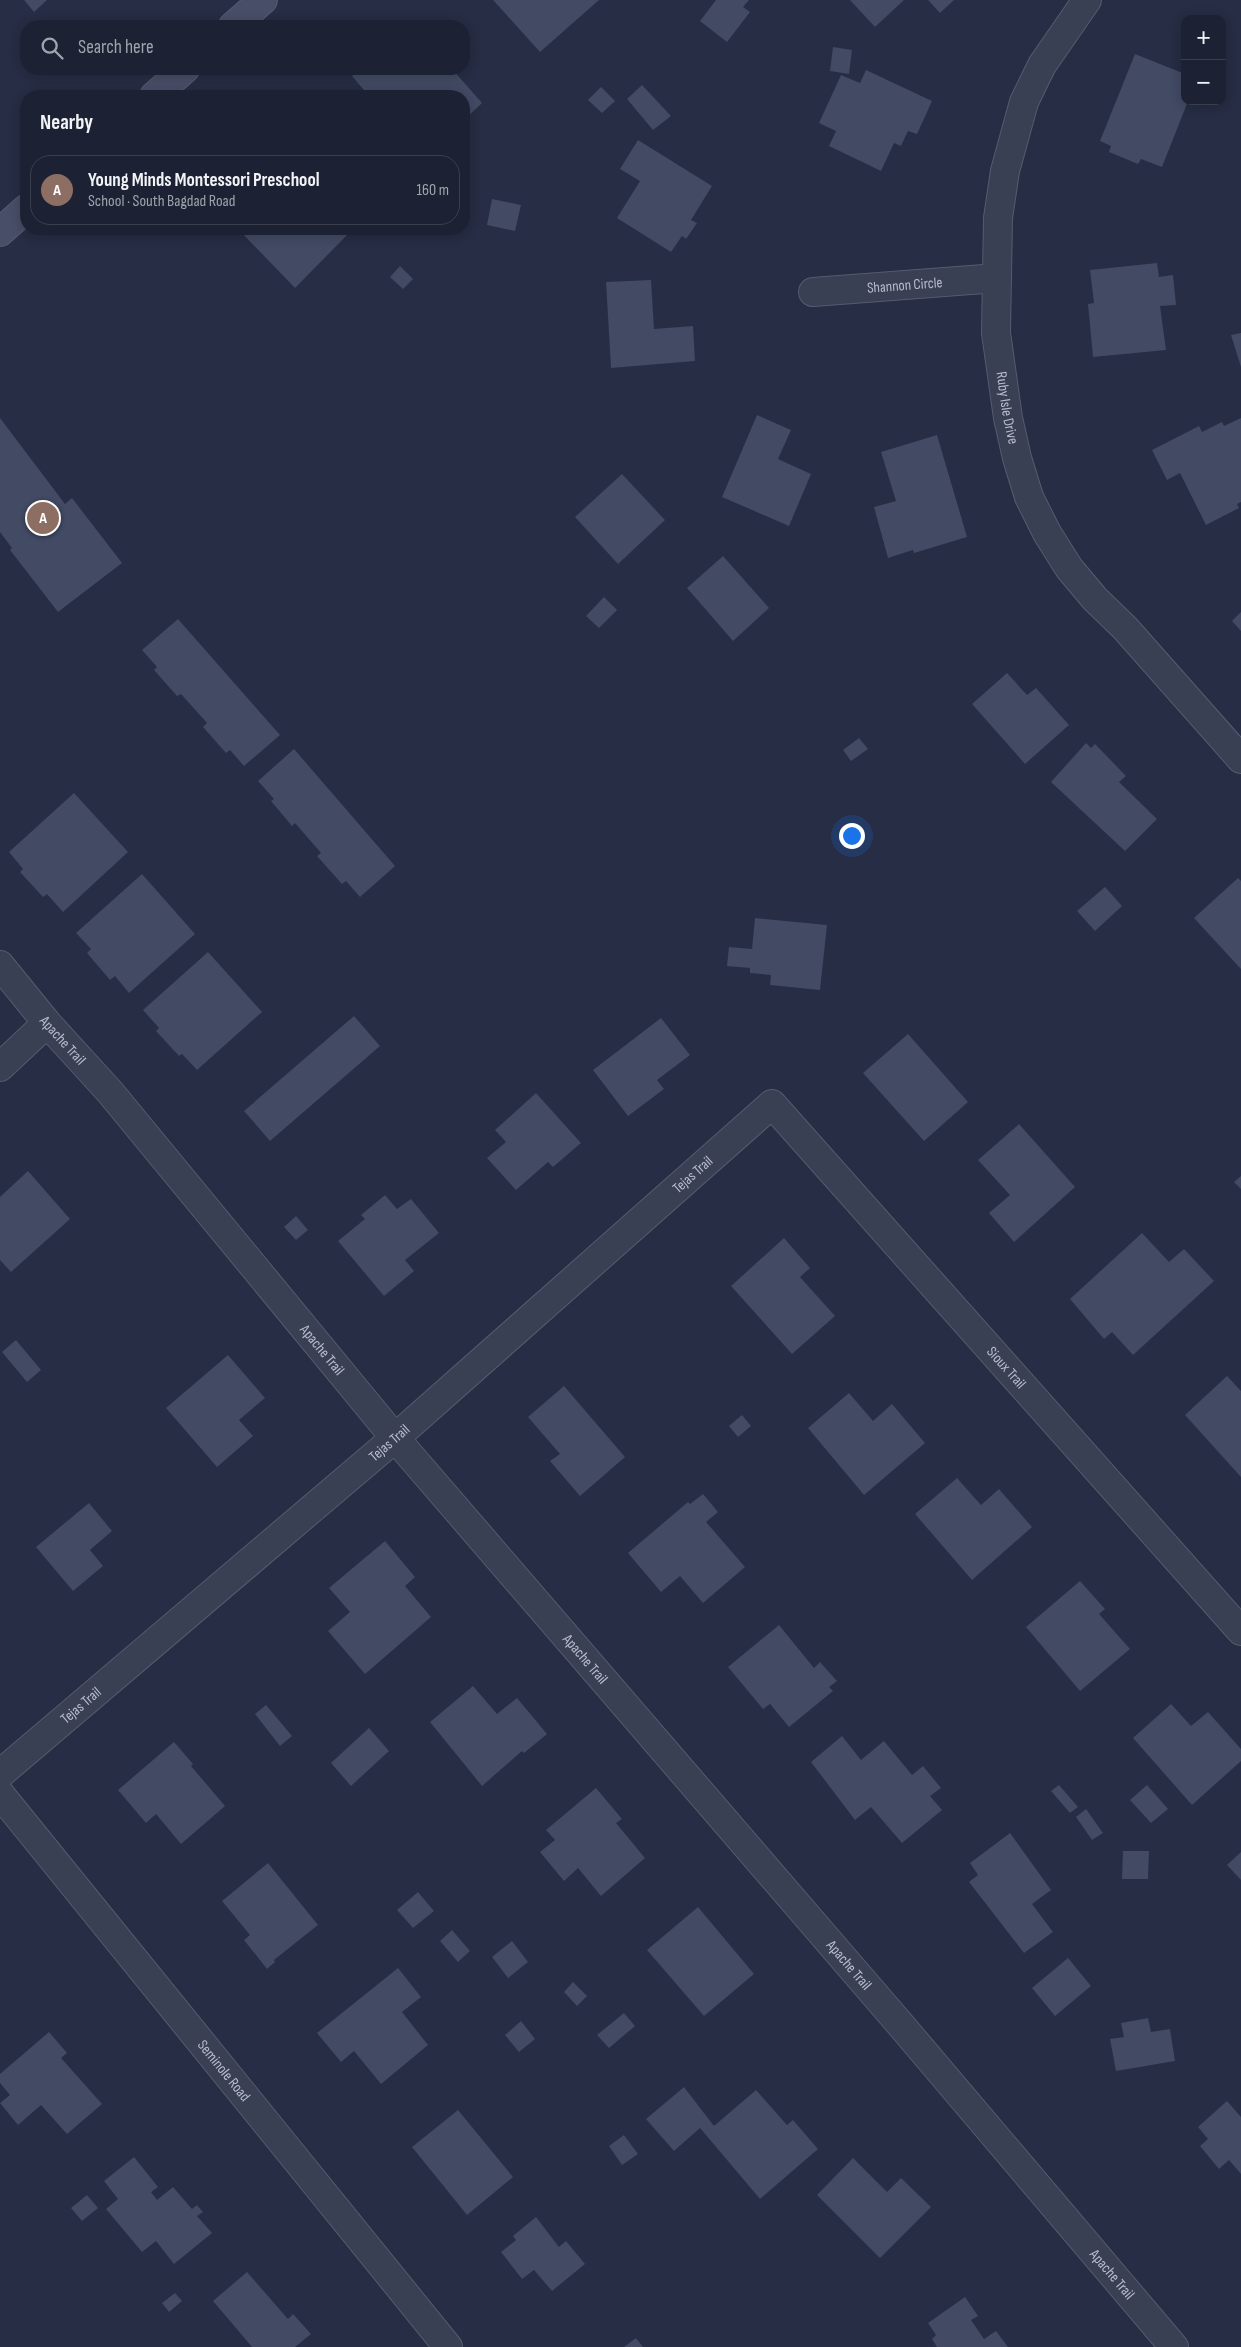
<!DOCTYPE html>
<meta charset="utf-8">
<style>
body{margin:0;font-family:"Sofia Sans Condensed",sans-serif;background:#252a3b;color:#f1f3f6}
.controls{position:absolute;right:15px;top:15px;display:grid;overflow:hidden;border-radius:10px;box-shadow:0 2px 12px #0003}
.controls button{width:45px;height:45px;display:grid;place-items:center;padding:0;border:0;border-bottom:1px solid #3a3f4e;background:#1c2233;color:#f1f3f6;font:25px sans-serif}
.you{position:absolute;left:851px;top:835px;width:18px;height:18px;margin:-12px;border:4px solid #fff;border-radius:50%;background:#1a73e8;box-shadow:0 0 0 8px #1a73e833}
.badge{display:grid;place-items:center;width:32px;height:32px;border-radius:50%;background:#8ea4fd;color:#fff;font-size:16px;font-weight:700}
.pin{position:absolute;translate:-50% -50%;border:2px solid #fff;box-shadow:0 1px 5px #0006}
.list{margin:0;padding:0;list-style:none}
h2{display:flex;justify-content:space-between;align-items:center;height:65px;margin:0;padding:0 20px;font-size:21px}
h2 small{font-size:16px;font-weight:400;color:#a0a4ac}
.list li{display:grid;grid-template-columns:32px 1fr auto;gap:15px;align-items:center;box-sizing:border-box;height:70px;margin:0 10px 10px;padding:0 10px;border:1px solid #3a3f4e;border-radius:20px}
.list b{display:block;font-size:19px;white-space:nowrap}
.list p{margin:0;font-size:16px;white-space:nowrap;color:#a0a4ac}
.list em{font-size:16px;font-style:normal;color:#a0a4ac}
.icon{flex:none;width:28px;height:28px;fill:none;stroke:currentColor;stroke-width:2;stroke-linecap:round;stroke-linejoin:round}
.map{position:relative;flex:none;width:1241px;height:2347px;overflow:hidden}
.search{position:absolute;background:#1c2233;box-shadow:0 2px 12px #0003;left:20px;top:20px;width:450px;height:55px;display:flex;align-items:center;gap:12px;box-sizing:border-box;padding:0 18px;border-radius:20px;color:#a0a4ac;font-size:19px}
.panel{position:absolute;background:#1c2233;box-shadow:0 2px 12px #0003;left:20px;top:90px;width:450px;height:145px;border-radius:20px}
.map>svg:first-child{display:block}
.building{fill:#424a64}
.lines{fill:none;stroke-linecap:round;stroke-linejoin:round}
.street-casing{stroke:#565b6e;stroke-width:30}
.secondary-casing{stroke:#565b6e;stroke-width:30}
.street{stroke:#3a4054;stroke-width:28}
.secondary{stroke:#484e67;stroke-width:28}
.labels{text-anchor:middle;dominant-baseline:central;stroke-width:4;stroke-linejoin:round;paint-order:stroke}
.street-label{font-size:15px;fill:#b8bccd;stroke:#1f2539}
</style>
<div class="map">
<svg width="1241" height="2347" viewBox="0 0 1241 2347">
<rect width="100%" height="100%" fill="#262d44"/>
<g class="building">
<path d="M24,0h23l-13,12z"/>
<path d="M493,0h106l-59,52z"/>
<path d="M716,0h33l-6,7 7,5 -23,30 -27,-21z"/>
<path d="M850,0h54l-29,27z"/>
<path d="M928,0h26l-14,13z"/>
<path d="M833,47l19,3 -3,24 -19,-3z"/>
<path d="M1135,54l50,20v27h3l-26,66 -21,-8 -3,5 -29,-12 2,-6 -11,-5z"/>
<path d="M360,69h92l30,34 -18,17v-24h-95l-17,-20z"/>
<path d="M866,70l66,31 -15,33 -9,-3 -7,15 -7,-3 -13,28 -52,-25 7,-15 -17,-8 22,-48 19,8z"/>
<path d="M642,85l29,31 -18,14 -26,-31z"/>
<path d="M601,87l14,14 -13,12 -14,-13z"/>
<path d="M638,140l74,46 -21,34 6,3 -11,16 -4,-3 -11,16 -54,-34 23,-37 -20,-12z"/>
<path d="M492,199l29,6 -6,26 -28,-6z"/>
<path d="M238,229h115l-58,59z"/>
<path d="M1157,263l2,14 14,-2 3,30 -16,1 6,44 -73,7 -5,-53 6,-1 -4,-33z"/>
<path d="M400,266l13,13 -10,10 -13,-12z"/>
<path d="M651,280l3,49 39,-3 2,35 -84,7 -5,-86z"/>
<path d="M1241,333v34l-10,-32z"/>
<path d="M757,415l34,15 -13,29 33,15 -22,52 -67,-29z"/>
<path d="M0,418l65,86 7,-6 50,65 -64,49 -48,-62 2,-2 -12,-16z"/>
<path d="M1241,418v84l-4,2 2,4 -33,17 -26,-52 -13,7 -15,-30 47,-24 3,6 20,-10 2,4z"/>
<path d="M937,435l30,102 -53,16 -1,-3 -25,8 -14,-51 22,-6 -15,-49z"/>
<path d="M622,474l43,46 -47,44 -43,-47z"/>
<path d="M723,556l46,52 -36,33 -46,-53z"/>
<path d="M604,597l13,13 -18,18 -13,-12z"/>
<path d="M1241,612v19l-9,-10z"/>
<path d="M178,619l102,116 -36,31 -14,-16 -4,3 -23,-26 4,-4 -26,-29 -4,2 -23,-26 3,-3 -15,-17z"/>
<path d="M1007,673l20,22 9,-7 33,37 -44,39 -53,-60z"/>
<path d="M859,738l9,11 -17,12 -8,-11z"/>
<path d="M1086,743l5,5 4,-4 31,32 -7,6 38,37 -32,32 -74,-69z"/>
<path d="M294,749l101,117 -35,31 -14,-16 -4,3 -25,-28 4,-3 -26,-30 -3,3 -21,-25 3,-2 -16,-18z"/>
<path d="M74,793l54,59 -65,60 -16,-18 -4,3 -23,-25 3,-3 -14,-17z"/>
<path d="M142,874l53,60 -66,59 -14,-17 -5,4 -23,-27 4,-4 -15,-16z"/>
<path d="M1238,878l3,3v88l-47,-51z"/>
<path d="M1105,887l17,19 -27,25 -18,-20z"/>
<path d="M755,918l72,7 -7,65 -50,-5 1,-10 -21,-2v-5l-23,-2 2,-19 23,2z"/>
<path d="M208,952l54,60 -65,58 -15,-16 -3,2 -23,-25 3,-3 -16,-18z"/>
<path d="M354,1016l26,30 -110,95 -26,-30z"/>
<path d="M661,1018l29,37 -33,25 7,9 -36,27 -35,-46z"/>
<path d="M908,1034l60,68 -44,39 -61,-68z"/>
<path d="M536,1093l45,50 -28,24 -5,-5 -32,28 -29,-32 19,-16 -11,-12z"/>
<path d="M1019,1124l56,63 -61,55 -25,-29 21,-18 -32,-35z"/>
<path d="M28,1171l42,48 -59,53 -11,-12v-63z"/>
<path d="M1241,1176v13l-7,-7z"/>
<path d="M385,1195l12,14 14,-10 28,34 -34,27 9,11 -30,25 -46,-55 27,-22 -4,-4z"/>
<path d="M296,1216l12,14 -12,10 -12,-13z"/>
<path d="M1142,1233l27,29 15,-13 30,32 -81,74 -21,-23 -8,7 -34,-40z"/>
<path d="M784,1238l26,30 -10,9 35,39 -43,38 -61,-68z"/>
<path d="M16,1340l25,30 -14,12 -25,-30z"/>
<path d="M228,1355l37,43 -26,22 14,16 -36,31 -51,-59z"/>
<path d="M1227,1376l14,15v86l-56,-62z"/>
<path d="M564,1386l61,71 -45,39 -30,-35 10,-7 -32,-37z"/>
<path d="M849,1393l24,28 19,-17 33,39 -61,52 -56,-67z"/>
<path d="M742,1415l9,11 -13,11 -9,-11z"/>
<path d="M957,1478l24,27 18,-16 33,38 -60,53 -57,-66z"/>
<path d="M703,1494l15,18 -12,10 39,45 -42,36 -23,-27 -19,16 -33,-39 60,-51 2,2z"/>
<path d="M89,1503l23,28 -22,19 13,16 -30,25 -37,-44z"/>
<path d="M385,1541l30,36 -10,9 26,31 -66,57 -37,-43 22,-19 -21,-24z"/>
<path d="M1080,1581l25,28 -6,5 31,35 -50,42 -54,-64z"/>
<path d="M779,1625l35,43 6,-6 17,19 -8,6 4,4 -44,36 -19,-23 -7,5 -35,-42z"/>
<path d="M473,1686l24,28 20,-16 30,36 -23,19 -2,-2 -40,35 -52,-64z"/>
<path d="M1171,1704l20,22 17,-14 33,37v12l-49,44 -59,-67z"/>
<path d="M266,1705l26,31 -12,10 -25,-32z"/>
<path d="M369,1728l20,23 -38,35 -20,-23z"/>
<path d="M842,1736l19,24 23,-19 28,34 11,-9 18,22 -11,8 12,14 -40,33 -31,-36 -16,13 -44,-58z"/>
<path d="M174,1742l19,22 -2,2 34,40 -44,38 -25,-30 -10,9 -28,-33z"/>
<path d="M1059,1785l19,22 -8,6 -19,-22z"/>
<path d="M1147,1785l21,24 -17,14 -21,-23z"/>
<path d="M596,1788l26,31 -6,4 29,35 -44,38 -23,-28 -14,13 -24,-29 15,-12 -9,-10z"/>
<path d="M1086,1809l17,24 -11,7 -16,-23z"/>
<path d="M1010,1833l41,57 -19,14 21,28 -29,21 -55,-71 9,-7 -8,-12z"/>
<path d="M1123,1851h26l-1,28h-26z"/>
<path d="M1241,1852v28l-14,-15z"/>
<path d="M268,1863l50,62 -44,35 1,2 -8,7 -23,-29 6,-5 -28,-34z"/>
<path d="M418,1892l16,19 -21,17 -16,-18z"/>
<path d="M698,1907l56,67 -50,42 -57,-66z"/>
<path d="M452,1930l18,21 -12,11 -18,-21z"/>
<path d="M512,1941l16,21 -20,16 -16,-21z"/>
<path d="M1068,1958l23,28 -36,30 -23,-28z"/>
<path d="M398,1968l23,29 -19,15 26,33 -47,39 -27,-33 -13,11 -24,-29z"/>
<path d="M573,1982l14,14 -10,10 -13,-14z"/>
<path d="M624,2013l11,13 -26,22 -12,-13z"/>
<path d="M1148,2018l3,14 19,-3 5,32 -59,10 -6,-32 14,-2 -3,-14z"/>
<path d="M521,2021l14,18 -16,13 -14,-17z"/>
<path d="M49,2032l18,21 -6,5 41,46 -35,30 -26,-29 -23,20 -18,-22 10,-8 -10,-12v-9z"/>
<path d="M684,2087l30,39 42,-36 31,35 6,-5 25,29 -58,50 -60,-71 -26,23 -28,-32z"/>
<path d="M1227,2101l14,16v57l-12,-14 -10,9 -19,-23 8,-7 -10,-12z"/>
<path d="M458,2110l55,67 -46,38 -55,-68z"/>
<path d="M624,2135l14,19 -16,11 -13,-19z"/>
<path d="M134,2157l24,30 -7,5 6,8 16,-13 19,22 5,-4 6,7 -6,4 15,17 -38,31 -18,-23 -14,11 -36,-43 12,-10 -14,-18z"/>
<path d="M853,2158l34,34 14,-14 30,29 -51,51 -63,-63z"/>
<path d="M87,2195l11,13 -16,13 -11,-13z"/>
<path d="M536,2217l23,30 7,-6 19,23 -33,27 -18,-21 -12,9 -21,-27 15,-12 -3,-4z"/>
<path d="M247,2272l41,47 5,-5 18,20 -16,13h-43l-39,-46z"/>
<path d="M175,2293l7,8 -13,11 -7,-9z"/>
<path d="M965,2297l13,19 -7,4 13,19 12,-8 12,16h-71l-5,-8 4,-4 -8,-12z"/>
<path d="M636,2338l7,9h-19z"/>
</g>
<g class="lines">
<defs>
<g id="street">
<path id="s1" d="M1087,0l-45,65 -18,37 -19,69 -7,47 -2,115 12,85 9,40 12,39 18,36 22,35 26,31 30,29 116,131"/>
<path id="s2" d="M813,292l184,-14"/>
<path id="s3" d="M0,965l47,58 63,69 285,346 505,586 274,323"/>
<path d="M0,1067l47,-44"/>
<path id="s4" d="M0,1774l395,-336 377,-334 469,527"/>
<path id="s5" d="M0,1794l448,553"/>
</g>
<g id="secondary">
<path d="M233,26l30,-26"/>
<path d="M154,96l31,-27"/>
<path d="M0,232l26,-23"/>
</g>
</defs>
<use href="#street" class="street-casing"/>
<use href="#secondary" class="secondary-casing"/>
<use href="#street" class="street"/>
<use href="#secondary" class="secondary"/>
</g>
<g class="labels">
<g class="street-label">
<text stroke="none"><textPath href="#s2" startOffset="92">Shannon Circle</textPath></text>
<text stroke="none"><textPath href="#s1" startOffset="430">Ruby Isle Drive</textPath></text>
<text stroke="none"><textPath href="#s3" startOffset="98">Apache Trail</textPath></text>
<text stroke="none"><textPath href="#s4" startOffset="916">Tejas Trail</textPath></text>
<text stroke="none"><textPath href="#s3" startOffset="502">Apache Trail</textPath></text>
<text stroke="none"><textPath href="#s4" startOffset="1375">Sioux Trail</textPath></text>
<text stroke="none"><textPath href="#s4" startOffset="511">Tejas Trail</textPath></text>
<text stroke="none"><textPath href="#s3" startOffset="908">Apache Trail</textPath></text>
<text stroke="none"><textPath href="#s4" startOffset="106">Tejas Trail</textPath></text>
<text stroke="none"><textPath href="#s3" startOffset="1312">Apache Trail</textPath></text>
<text stroke="none"><textPath href="#s5" startOffset="356">Seminole Road</textPath></text>
<text stroke="none"><textPath href="#s3" startOffset="1718">Apache Trail</textPath></text>
</g>
</g>
</svg>
<div class="controls">
<button>+</button>
<button>−</button>
</div>
<div class="you"></div>
<div class="pin badge" style="left:43px;top:518px;background:#8d6e63">A</div>
<div class="search"><svg class="icon" aria-label="search" viewBox="0 0 24 24"><circle cx="10" cy="10" r="6"/><path d="M15 15l6 6"/></svg>Search here</div>
<section class="panel">
<h2>Nearby<small></small></h2>
<ul class="list">
<li><span class="badge" style="background:#8d6e63">A</span><div><b>Young Minds Montessori Preschool</b><p>School · South Bagdad Road</p></div><em>160 m</em></li>
</ul>
</section>
</div>
